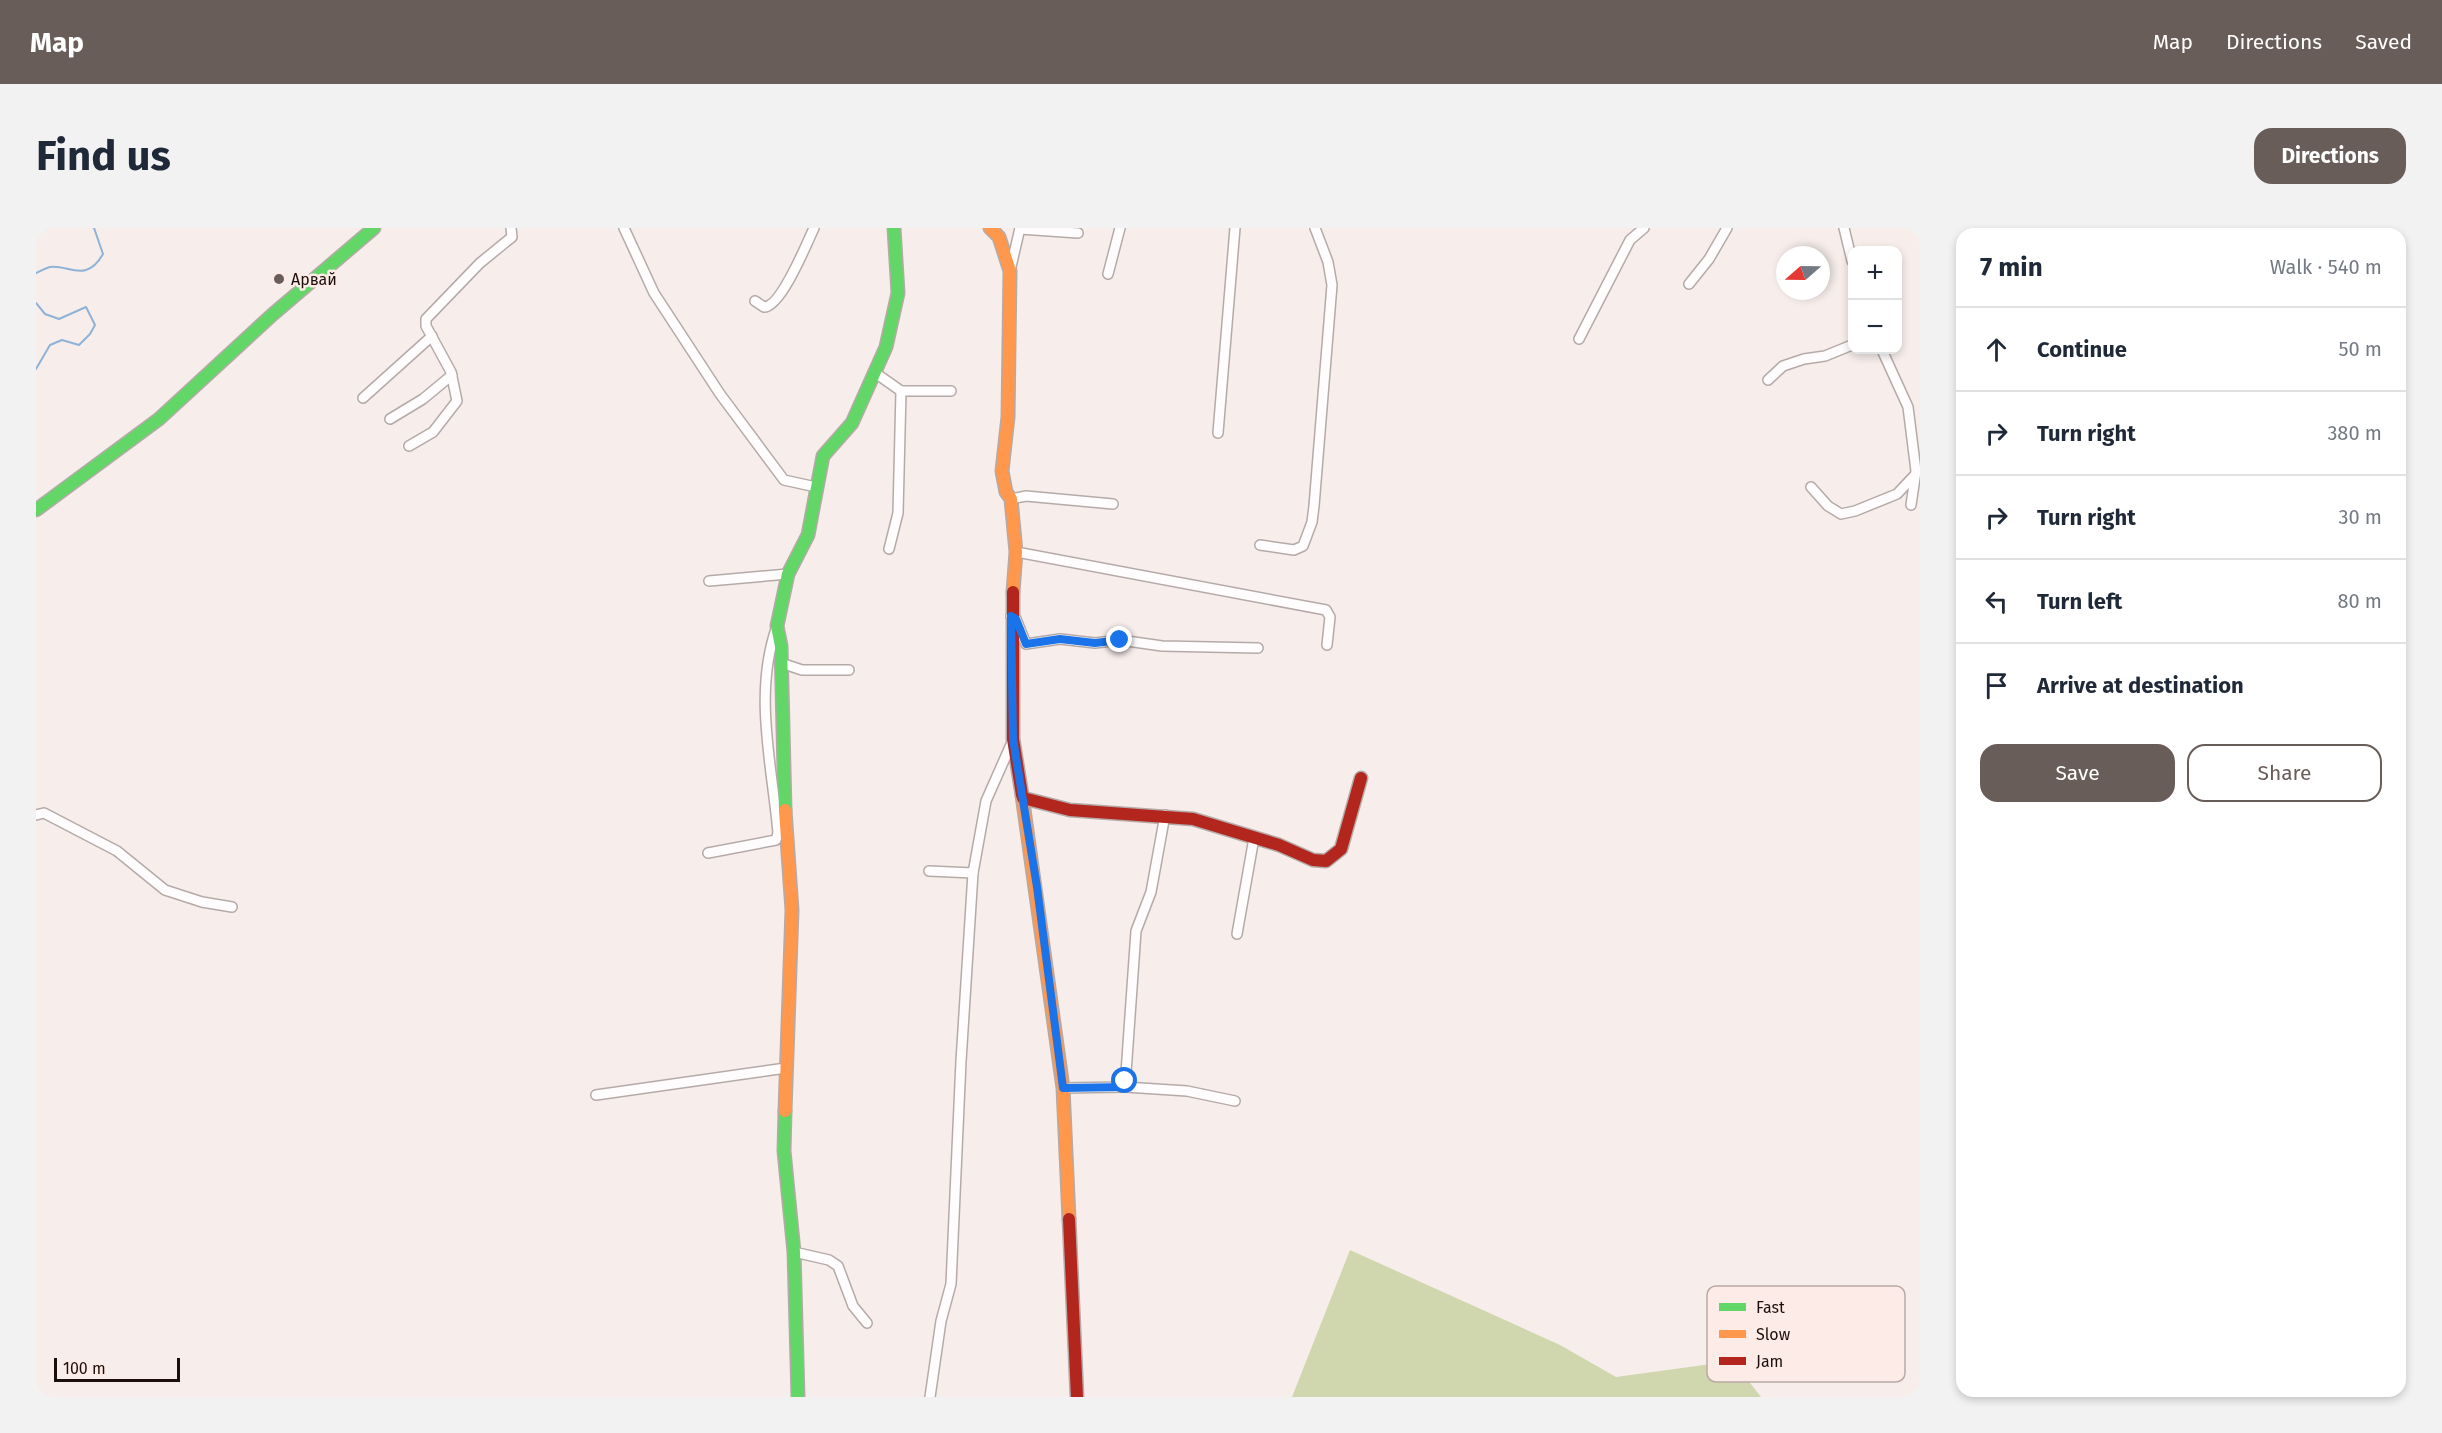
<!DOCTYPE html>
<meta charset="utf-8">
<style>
body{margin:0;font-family:"Fira Sans",sans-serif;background:#f2f2f3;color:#1f2937}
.controls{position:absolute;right:18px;top:18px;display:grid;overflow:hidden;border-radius:12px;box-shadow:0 3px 9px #0003}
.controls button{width:54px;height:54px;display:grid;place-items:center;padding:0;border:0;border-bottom:2px solid #e0e1e3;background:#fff;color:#1f2937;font:30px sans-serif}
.compass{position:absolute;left:1740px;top:18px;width:54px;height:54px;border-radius:50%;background:#fff;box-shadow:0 3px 9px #0003;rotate:250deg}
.scale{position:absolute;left:18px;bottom:15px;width:126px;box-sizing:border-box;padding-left:6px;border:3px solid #1c0f0b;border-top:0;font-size:16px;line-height:21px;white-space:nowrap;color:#1c0f0b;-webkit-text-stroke:4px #fcebe6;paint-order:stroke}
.stop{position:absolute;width:18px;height:18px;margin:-14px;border:4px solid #1a73e8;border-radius:50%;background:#fff}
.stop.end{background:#1a73e8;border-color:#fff;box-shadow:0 2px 6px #0008}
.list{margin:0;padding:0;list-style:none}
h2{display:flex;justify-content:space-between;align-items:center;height:78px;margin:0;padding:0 24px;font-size:26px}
h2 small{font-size:20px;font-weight:400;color:#747a83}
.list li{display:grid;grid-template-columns:39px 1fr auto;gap:18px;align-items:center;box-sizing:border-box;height:84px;padding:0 24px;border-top:2px solid #e0e1e3}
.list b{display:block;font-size:22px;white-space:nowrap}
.list em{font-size:20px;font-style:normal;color:#747a83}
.actions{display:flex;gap:12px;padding:18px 24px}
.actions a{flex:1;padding:14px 0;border:2px solid #695d59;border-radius:18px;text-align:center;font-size:21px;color:#695d59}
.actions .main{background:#695d59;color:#fff}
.icon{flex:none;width:33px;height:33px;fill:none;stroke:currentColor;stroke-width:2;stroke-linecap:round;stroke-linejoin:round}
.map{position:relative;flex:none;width:1884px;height:1169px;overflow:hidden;border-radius:18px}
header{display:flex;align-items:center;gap:36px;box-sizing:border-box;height:84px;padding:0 30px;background:#695d59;color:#fff}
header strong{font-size:28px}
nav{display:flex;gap:33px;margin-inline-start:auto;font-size:21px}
.intro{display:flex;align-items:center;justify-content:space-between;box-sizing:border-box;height:144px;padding:0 36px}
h1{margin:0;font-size:42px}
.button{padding:15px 27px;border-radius:18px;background:#695d59;color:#fff;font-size:21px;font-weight:700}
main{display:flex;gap:36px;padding:0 36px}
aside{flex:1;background:#fff;border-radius:18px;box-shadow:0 3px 9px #0003}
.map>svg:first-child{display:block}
.forest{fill:#d0d7ae}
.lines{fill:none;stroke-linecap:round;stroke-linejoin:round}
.stream{stroke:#8fb2d7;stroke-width:2}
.street-casing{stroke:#b5aaa7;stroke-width:12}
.fast-casing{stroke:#b5aaa7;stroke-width:15}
.slow-casing{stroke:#b5aaa7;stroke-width:15}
.jam-casing{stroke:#b5aaa7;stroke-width:15}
.street{stroke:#fefcfc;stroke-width:9}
.fast{stroke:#63d668;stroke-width:12}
.slow{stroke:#ff974d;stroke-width:12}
.jam{stroke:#b3261e;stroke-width:12}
.route{stroke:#1a73e8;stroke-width:8}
.poi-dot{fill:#695d59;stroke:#fcebe6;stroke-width:2}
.labels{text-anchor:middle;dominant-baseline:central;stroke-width:5;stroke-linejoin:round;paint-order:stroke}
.poi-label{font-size:16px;fill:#1c0f0b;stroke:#fcebe6;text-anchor:start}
.key{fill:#fcebe6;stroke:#b9a9a4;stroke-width:1.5}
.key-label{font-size:16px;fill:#1c0f0b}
</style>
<header>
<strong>Map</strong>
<nav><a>Map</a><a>Directions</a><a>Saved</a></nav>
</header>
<div class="intro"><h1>Find us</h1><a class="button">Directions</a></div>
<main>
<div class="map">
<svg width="1884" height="1169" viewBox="0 0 1884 1169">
<rect width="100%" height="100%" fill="#f7eeeb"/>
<path class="forest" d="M1314,1022l210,95 56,32 117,-16 28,36h-469z"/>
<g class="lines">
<g class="stream">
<path d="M0,45c4,-2 10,-5 14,-6 18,-3 36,17 53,-13l-9,-26"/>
<path d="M0,75l9,11 14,5 27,-12 9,18 -5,9 -11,11 -17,-5 -12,5 -14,24"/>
</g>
<defs>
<g id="street">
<path d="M588,0l30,65 66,101 64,86 32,7"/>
<path d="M1808,0l8,33"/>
<path d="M984,1l58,4"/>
<path d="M974,43l10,-43"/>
<path d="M1072,46l12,-46"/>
<path d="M1653,56l20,-25 18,-31"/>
<path d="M719,73l9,6c17,0 43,-64 50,-79"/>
<path d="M1543,111l51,-99 14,-12"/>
<path d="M1846,122l26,57 8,64 -5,34"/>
<path d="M838,144l27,19h50"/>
<path d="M1732,152l15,-14 21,-7 21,-3 27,-11"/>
<path d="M327,170l69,-62"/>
<path d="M354,191l33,-20 29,-24"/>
<path d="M1182,205l17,-205"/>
<path d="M373,218l24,-14 24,-31 -6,-29 -25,-46v-7l54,-56 32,-26 -1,-9"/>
<path d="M1775,259l17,19 13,8 14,-3 42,-17 18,-19"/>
<path d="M975,271l15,-3 87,8"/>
<path d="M1224,317l34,5 9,-4 9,-24 2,-16 18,-221 -4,-23 -13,-34"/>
<path d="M853,321l9,-36 3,-122"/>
<path d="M980,324l310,58 4,7 -3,28"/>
<path d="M673,353l79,-7"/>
<path d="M975,388l5,3 10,25 34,-5 35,4 25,-3 42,6 96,2"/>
<path d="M745,435l21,7h47"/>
<path d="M0,587l8,-2 73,38 48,39 37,12 30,5"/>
<path d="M672,625l68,-13 2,-7c-6,-69 -25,-140 -1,-207"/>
<path d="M893,643l44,2"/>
<path d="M1201,706l17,-96"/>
<path d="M1089,859l62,4 48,10"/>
<path d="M1027,860l62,-1 11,-156 15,-39 14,-77"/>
<path d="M560,867l190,-27"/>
<path d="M758,1024l35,8 9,6 15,40 14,17"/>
<path d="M894,1169l11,-76 10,-37 10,-223 12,-188 13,-72 27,-61"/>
</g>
<g id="fast">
<path d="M0,282l123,-91 113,-104 102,-87"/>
<path d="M749,582l-4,-164 -4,-20 11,-52 20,-39 15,-79 29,-33 34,-76 12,-54 -4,-65"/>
<path d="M749,883l-1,40 10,101 4,145"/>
</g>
<g id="slow">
<path d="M954,0l9,9 11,34 -2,146 -6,54 4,21 5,7 5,53 -3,40"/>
<path d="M986,567l41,293 6,131"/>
<path d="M749,582l7,100 -7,201"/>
</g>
<g id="jam">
<path d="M977,364v147l9,56"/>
<path d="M987,570l47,12 123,9 86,26 34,15 13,1 15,-12 20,-71"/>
<path d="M1033,991l8,178"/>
</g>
</defs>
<use href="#street" class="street-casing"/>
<use href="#fast" class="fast-casing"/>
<use href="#slow" class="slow-casing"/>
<use href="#jam" class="jam-casing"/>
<use href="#street" class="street"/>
<use href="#fast" class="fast"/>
<use href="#slow" class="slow"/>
<use href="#jam" class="jam"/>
</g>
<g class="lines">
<path class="route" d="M1084,412l-25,3 -35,-4 -34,5 -10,-25 -5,-3 2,123 24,148 26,201 62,-1v-6"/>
</g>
<circle class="poi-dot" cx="243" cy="51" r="6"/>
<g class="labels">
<g class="poi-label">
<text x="255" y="51">Арвай</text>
</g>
</g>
<rect x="1671" y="1058" width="198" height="96" rx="9" class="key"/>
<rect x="1683" y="1075" width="27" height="8" fill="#63d668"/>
<rect x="1683" y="1102" width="27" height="8" fill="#ff974d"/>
<rect x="1683" y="1129" width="27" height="8" fill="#b3261e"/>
<g class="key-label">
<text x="1720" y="1085">Fast</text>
<text x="1720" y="1112">Slow</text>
<text x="1720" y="1139">Jam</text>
</g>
</svg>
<div class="controls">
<button>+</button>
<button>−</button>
</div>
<svg class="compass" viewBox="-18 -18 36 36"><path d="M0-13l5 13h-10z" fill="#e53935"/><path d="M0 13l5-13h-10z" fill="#747a83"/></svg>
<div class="scale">100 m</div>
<div class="stop" style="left:1089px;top:853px"></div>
<div class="stop end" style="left:1084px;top:412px"></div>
</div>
<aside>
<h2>7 min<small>Walk · 540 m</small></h2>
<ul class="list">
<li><svg class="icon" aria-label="ahead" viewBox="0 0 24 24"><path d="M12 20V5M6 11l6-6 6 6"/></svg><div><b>Continue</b></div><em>50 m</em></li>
<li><svg class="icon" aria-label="right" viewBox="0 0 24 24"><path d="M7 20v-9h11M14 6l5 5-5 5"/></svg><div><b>Turn right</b></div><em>380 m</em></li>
<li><svg class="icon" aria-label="right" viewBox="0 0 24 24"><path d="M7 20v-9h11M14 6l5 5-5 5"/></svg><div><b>Turn right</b></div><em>30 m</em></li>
<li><svg class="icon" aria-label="left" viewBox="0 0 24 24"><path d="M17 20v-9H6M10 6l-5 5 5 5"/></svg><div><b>Turn left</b></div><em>80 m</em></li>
<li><svg class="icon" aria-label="arrive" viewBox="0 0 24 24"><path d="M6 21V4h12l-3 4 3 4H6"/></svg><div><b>Arrive at destination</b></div></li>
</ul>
<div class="actions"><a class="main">Save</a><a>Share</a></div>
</aside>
</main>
